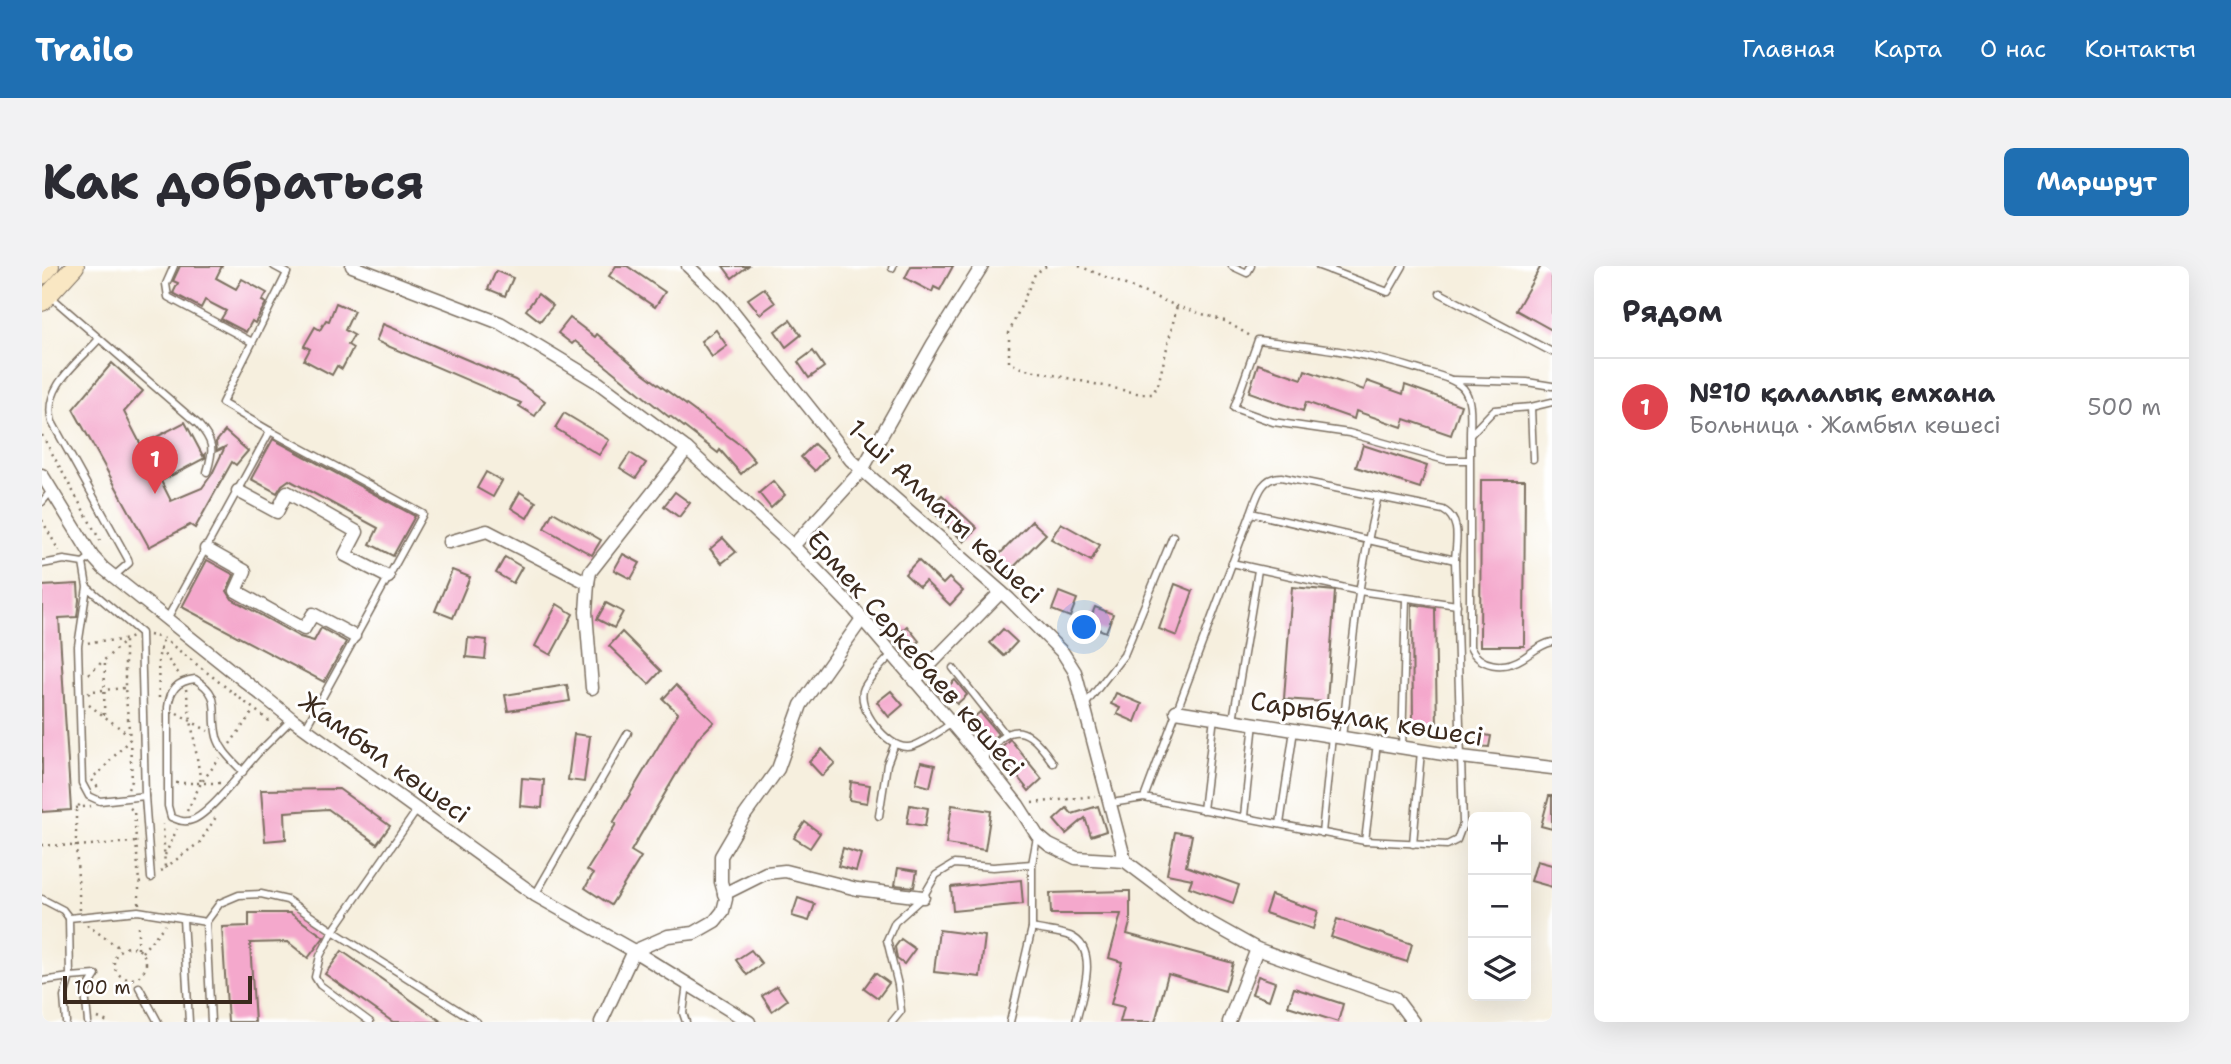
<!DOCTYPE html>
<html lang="ru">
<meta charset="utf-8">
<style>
body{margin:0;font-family:"Shantell Sans",sans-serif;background:#f2f2f3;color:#2b2b33}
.controls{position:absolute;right:21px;bottom:21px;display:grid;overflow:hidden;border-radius:10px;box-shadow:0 7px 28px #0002}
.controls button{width:63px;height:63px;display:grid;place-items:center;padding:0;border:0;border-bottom:2px solid #e1e1e2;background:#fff;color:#2b2b33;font:35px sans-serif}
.scale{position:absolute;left:21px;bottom:18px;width:189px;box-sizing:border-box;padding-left:7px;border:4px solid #3b2a1e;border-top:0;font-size:19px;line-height:24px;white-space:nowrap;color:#3b2a1e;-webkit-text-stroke:5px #fff;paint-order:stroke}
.you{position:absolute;left:1043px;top:362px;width:24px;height:24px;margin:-18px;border:5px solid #fff;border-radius:50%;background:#1a73e8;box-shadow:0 0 0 10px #1a73e833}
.badge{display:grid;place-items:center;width:46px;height:46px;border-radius:50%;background:#1f6fb2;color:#fff;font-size:23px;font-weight:700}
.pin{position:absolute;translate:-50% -58px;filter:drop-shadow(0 2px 4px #0008)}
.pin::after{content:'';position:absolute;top:37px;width:24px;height:21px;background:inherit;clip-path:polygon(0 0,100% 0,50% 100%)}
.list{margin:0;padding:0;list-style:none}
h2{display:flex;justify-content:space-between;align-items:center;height:91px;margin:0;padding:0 28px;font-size:30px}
h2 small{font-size:23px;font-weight:400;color:#7c7c81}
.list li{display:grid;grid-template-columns:46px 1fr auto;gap:21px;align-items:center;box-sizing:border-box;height:98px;padding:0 28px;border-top:2px solid #e1e1e2}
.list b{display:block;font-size:26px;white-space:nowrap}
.list p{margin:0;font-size:23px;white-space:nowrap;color:#7c7c81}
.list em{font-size:23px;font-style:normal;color:#7c7c81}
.icon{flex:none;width:38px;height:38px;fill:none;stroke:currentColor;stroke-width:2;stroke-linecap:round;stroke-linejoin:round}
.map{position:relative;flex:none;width:1510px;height:756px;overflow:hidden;border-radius:10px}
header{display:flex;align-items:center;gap:42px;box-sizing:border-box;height:98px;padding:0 35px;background:#1f6fb2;color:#fff}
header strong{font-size:33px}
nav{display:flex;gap:38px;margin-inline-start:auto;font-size:24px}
.intro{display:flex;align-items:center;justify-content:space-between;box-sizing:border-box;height:168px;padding:0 42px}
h1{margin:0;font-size:49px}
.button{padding:18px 32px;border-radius:10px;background:#1f6fb2;color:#fff;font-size:24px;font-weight:700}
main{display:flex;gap:42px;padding:0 42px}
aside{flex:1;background:#fff;border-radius:10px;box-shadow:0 7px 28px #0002}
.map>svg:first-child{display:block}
.building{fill:#f4a8cc}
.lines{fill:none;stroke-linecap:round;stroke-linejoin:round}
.service-casing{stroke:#7c6f61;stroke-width:9}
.minor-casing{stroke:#7c6f61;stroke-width:15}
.secondary-casing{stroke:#7c6f61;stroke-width:20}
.path{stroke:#7c6f61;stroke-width:2.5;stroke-dasharray:2 5;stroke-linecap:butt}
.service{stroke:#fff;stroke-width:6}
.minor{stroke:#fff;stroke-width:12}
.secondary{stroke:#f9e7c3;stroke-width:18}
.labels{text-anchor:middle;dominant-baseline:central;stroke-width:6;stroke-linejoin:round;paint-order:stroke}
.street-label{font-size:26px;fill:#3b2a1e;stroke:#fff}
</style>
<header>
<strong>Trailo</strong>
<nav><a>Главная</a><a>Карта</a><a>О нас</a><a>Контакты</a></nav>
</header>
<div class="intro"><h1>Как добраться</h1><a class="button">Маршрут</a></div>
<main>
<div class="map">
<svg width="1510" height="756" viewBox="0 0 1510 756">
<rect width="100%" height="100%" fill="#fff"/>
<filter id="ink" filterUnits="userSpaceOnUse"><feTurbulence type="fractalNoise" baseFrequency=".0143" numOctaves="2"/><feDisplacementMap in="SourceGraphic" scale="14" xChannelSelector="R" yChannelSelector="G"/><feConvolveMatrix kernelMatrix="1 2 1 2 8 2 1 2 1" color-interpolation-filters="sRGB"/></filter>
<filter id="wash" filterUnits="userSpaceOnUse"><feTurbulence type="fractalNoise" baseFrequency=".00686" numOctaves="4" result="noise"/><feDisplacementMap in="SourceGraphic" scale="28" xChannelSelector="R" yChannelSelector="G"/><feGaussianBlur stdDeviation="1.57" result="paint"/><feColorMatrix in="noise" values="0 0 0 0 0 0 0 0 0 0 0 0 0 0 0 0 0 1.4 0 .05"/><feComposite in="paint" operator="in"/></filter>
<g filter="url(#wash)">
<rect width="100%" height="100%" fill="#f6efde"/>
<g id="blocks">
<g class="building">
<path d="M138,0h42l-6,12 20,11 6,-10 25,14 -5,8 4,2 -11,20 -3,-2 -6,11 -25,-13 5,-8 -21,-11 -4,8 -28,-15 5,-10 -5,-2z"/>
<path d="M574,0h11l38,26 -10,15 -46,-31z"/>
<path d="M681,0h25l-16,12z"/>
<path d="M869,0h42l-13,24 -6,-3 -2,5 -27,-14z"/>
<path d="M1499,0h11v64l-36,-20z"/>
<path d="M454,5l17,7 -8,18 -17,-7z"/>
<path d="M722,22l11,15 -15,11 -12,-15z"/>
<path d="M496,28l15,12 -13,15 -14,-11z"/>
<path d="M294,37l18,8 -9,19 9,5 -6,10 5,3 -11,21 -5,-3 -5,9 -28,-15 6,-11 -6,-3 11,-19 5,3 6,-10 3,1z"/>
<path d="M528,52l25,19 2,-3 46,39 100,74 12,14 -14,13 -21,-24 -2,3 -48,-37 -1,1 -94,-76 -3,3 -14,-11z"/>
<path d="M748,54l11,15 -15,12 -11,-16z"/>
<path d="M341,58l132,56 30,21 -10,15 -16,-10 2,-3 -145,-62z"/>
<path d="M674,64l11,16 -15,11 -11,-16z"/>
<path d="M771,85l11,16 -15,11 -11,-16z"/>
<path d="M70,97l31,28 -19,21 17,33 44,-23 18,34 2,-2v4l-44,23 10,20 31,-13 10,-14 13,-27 -8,4 -1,-9 9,-11 23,20 -12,14 -4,-3 -37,66 -5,-3 -41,22 -76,-138z"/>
<path d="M1216,98l44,15 3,-9 59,20 3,-9 36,13 2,-9 56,20 -10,30 -46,-16 -3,8 -46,-16 -2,8 -48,-17 -3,9 -54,-19z"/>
<path d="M522,147l45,27 -10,15 -44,-27z"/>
<path d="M231,173l142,77 -22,40 -23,-12 8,-16 -89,-48 -7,5 -5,8 -26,-14z"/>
<path d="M772,178l14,13 -13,14 -14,-14z"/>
<path d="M1321,179l64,21 -7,22 -64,-21z"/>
<path d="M588,187l16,10 -10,15 -16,-10z"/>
<path d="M444,206l16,9 -9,16 -16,-9z"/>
<path d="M1439,214h44l-1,166h-44z"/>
<path d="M731,215l12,14 -14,13 -12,-15z"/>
<path d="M478,226l16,10 -9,16 -16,-10z"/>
<path d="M633,226l15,11 -11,14 -15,-11z"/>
<path d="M900,229l35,33 -13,14 -35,-34z"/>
<path d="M511,246l48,28 -9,15 -48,-27z"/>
<path d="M990,255l14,13 -43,44 -14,-13z"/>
<path d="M1019,257l39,22 -9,16 -40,-22z"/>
<path d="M681,272l13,14 -14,11 -12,-14z"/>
<path d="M581,288l17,9 -9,16 -17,-9z"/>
<path d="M463,291l17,10 -9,16 -17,-10z"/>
<path d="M165,294l27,15 -7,16 5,8 68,38 14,4 7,-13 25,14 -22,40 -142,-75z"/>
<path d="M876,294l25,24 6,-6 14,13 -13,14 -25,-24 -6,6 -14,-13z"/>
<path d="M410,304l18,7 -17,41 -18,-7z"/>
<path d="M36,318l1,16 -2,17 -18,1 12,192 -29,2v-226z"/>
<path d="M1133,318l18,7 -16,45 -18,-7z"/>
<path d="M1250,321l43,4 -8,111 -43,-3z"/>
<path d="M1017,326l18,7 -7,18 -18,-7z"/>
<path d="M564,337l17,9 -9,16 -17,-9z"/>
<path d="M515,338l16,10 -22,41 -16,-9z"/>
<path d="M1370,338l23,4 2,121 -24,1z"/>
<path d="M1053,341l18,7 -7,18 -18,-7z"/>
<path d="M865,360l12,15 -14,11 -12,-14z"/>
<path d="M961,363l14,13 -13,14 -14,-13z"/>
<path d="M580,366l39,39 -12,13 -40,-38z"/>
<path d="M426,372l19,2 -2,19 -19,-2z"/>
<path d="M913,414l12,15 -10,9 -12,-15z"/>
<path d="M525,419l3,16 -62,10 -3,-16z"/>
<path d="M634,419l38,37 -17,17 -66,112 10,6 -30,48 -26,-17 8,-14 -6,-4 29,-46 -3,-1 65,-110 -15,-14z"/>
<path d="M849,425l12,14 -14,12 -12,-15z"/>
<path d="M1074,427l26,11 -7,18 -18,-8 3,-6 -9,-4z"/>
<path d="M938,446l18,22 -8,8 -19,-22z"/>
<path d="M532,468l16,2 -6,46 -16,-2z"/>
<path d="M1437,468l12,2 -2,11 -11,-1z"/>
<path d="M968,473l32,40 -13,12 -32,-40z"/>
<path d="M780,483l13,14 -13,13 -13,-14z"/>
<path d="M879,496l14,3 -5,22 -14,-4z"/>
<path d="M480,512l22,2 -2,28 -22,-2z"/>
<path d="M809,516l19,3 -3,18 -18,-3z"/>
<path d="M297,523l51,37 -13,18 -49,-35 -43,3 1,27 -21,2 -4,-51z"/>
<path d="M1507,530h3v33l-11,-3z"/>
<path d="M868,539l18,3 -3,18 -18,-3z"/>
<path d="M910,539l39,6 -6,39 -39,-6z"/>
<path d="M1056,540l8,25 -15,5 -6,-18 -19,16 -12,-14 13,-12 5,6z"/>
<path d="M763,556l15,11 -10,15 -16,-10z"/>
<path d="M1133,566l17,3 -6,31 53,19 -6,18 -44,-16 3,-8 -25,-5z"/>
<path d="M801,582l18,6 -5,17 -18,-5z"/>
<path d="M1495,595l15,4v22l-21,-6z"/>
<path d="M856,602l19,3 -3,16 -19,-2z"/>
<path d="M979,614l2,24 -70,7 -2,-24z"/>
<path d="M1085,625h3v32l-3,11 106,29 -8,28 -57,-17 -13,48h-35l4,-15 -13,-3 11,-42 -13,-4 12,-44h-70l-1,-21z"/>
<path d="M1229,629l47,16 -5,18 -48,-16z"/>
<path d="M756,632l17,6 -6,17 -17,-5z"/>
<path d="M207,647h41l34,24 -16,21 -20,-16 -38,1 5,79h-27l-6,-95 27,-1z"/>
<path d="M1295,653l75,25 -5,18 -76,-25z"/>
<path d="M897,664l46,6 -5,41 -46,-5z"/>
<path d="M859,673l14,10 -11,15 -7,-5 -2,-12z"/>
<path d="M709,684l11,14 -15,11 -11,-15z"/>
<path d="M300,685l100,71h-49l-68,-48z"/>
<path d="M833,707l14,10 -11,15 -14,-10z"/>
<path d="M1216,710l17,6 -6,18 -17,-6z"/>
<path d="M735,720l10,14 -15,11 -10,-15z"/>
<path d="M1252,722l49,16 -5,18 -50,-16z"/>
</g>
</g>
</g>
<g filter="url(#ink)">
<use href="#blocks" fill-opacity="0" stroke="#7c6f61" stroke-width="2"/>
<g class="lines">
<defs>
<g id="service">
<path d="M132,0l-8,18 2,13 84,45"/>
<path d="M1190,0l15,7 4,-7"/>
<path d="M1277,0l11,4 2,-4"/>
<path d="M850,2l1,-2"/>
<path d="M1288,4l58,22 15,-26"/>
<path d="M1398,27l112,59"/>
<path d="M8,30l148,128c16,18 16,25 9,48"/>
<path d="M57,73c-20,23 -57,48 -47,83l76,137 1,4 -16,14"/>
<path d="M1411,114l74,2 25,4"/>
<path d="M1489,141l2,52"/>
<path d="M228,165l-48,-28 65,-130 -13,-7"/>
<path d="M1429,168l23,-24 37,-3 21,-5"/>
<path d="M1428,194h-25l-96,-27 -76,-11 -39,-14 24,-68c58,7 109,13 165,31 13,4 30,7 40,17 10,12 7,32 7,47v212c9,20 34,23 53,11 10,-6 16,-13 29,-16"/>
<path d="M0,236l10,-12"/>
<path d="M1209,247l204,47"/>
<path d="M1190,297l127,28 98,14"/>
<path d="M0,298l22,-4 19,3"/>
<path d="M45,321l54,46 4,163 -45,5 -11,-5 -7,-13 -4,-137 9,-59 -4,-24 9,-7"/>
<path d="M125,353l103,-188 153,83 -117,213"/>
<path d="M850,388c-9,10 -22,22 -28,34 -9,18 23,61 44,59 10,0 33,-17 43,-23"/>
<path d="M911,402l53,67"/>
<path d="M1043,439l39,-50 49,-119"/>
<path d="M1191,454l25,-150"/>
<path d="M1300,472c9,-82 16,-163 36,-242"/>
<path d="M1360,482l4,-150"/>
<path d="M939,493c7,-6 13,-14 19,-20 23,-21 42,8 53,24"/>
<path d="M201,506c-10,-11 -22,-21 -26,-35 -7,-27 7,-40 -22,-58 -18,2 -25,11 -27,28v99l3,11c7,3 13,6 21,3 18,-6 51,-50 65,-66 12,-12 23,-23 35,-35"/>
<path d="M103,530l6,82"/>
<path d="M1069,537l33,-5 221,43 82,4 10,-5 6,-16 -8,-264c1,-18 7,-40 -12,-50l-162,-33c-20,0 -24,20 -30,36l-107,285"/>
<path d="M1161,544l11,-93"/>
<path d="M837,550l8,-52 7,-18"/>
<path d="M1202,550l10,-93"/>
<path d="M1238,558l14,-94"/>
<path d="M1280,567l10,-97"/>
<path d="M1323,575l12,-98"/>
<path d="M1371,578l8,-93"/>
<path d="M493,629l93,-162"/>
<path d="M0,633l21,11 6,8"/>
<path d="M141,653l6,103"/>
<path d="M990,662c12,3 27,4 38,8 31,13 11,62 6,86"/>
<path d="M0,715l28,-4 -1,-59 69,-7 68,11"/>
<path d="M97,721l19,35"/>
<path d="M24,756l-2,-25 6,-20 26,-2 -11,17 3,30"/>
<path d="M169,756l-5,-100 14,-19 19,-8 22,-1 26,6 46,31 84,-121"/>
<path d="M328,756l-50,-37 -5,-8 5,-21 13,-25 144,91"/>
<path d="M644,756l-3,-9 4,-29"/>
<path d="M850,756l9,-11 -3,-26 -11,-45 8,-18 28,-25 13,-22 18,-11 39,3 39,-3"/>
<path d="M968,756l22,-94v-64l5,-27"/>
</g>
<g id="minor">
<path d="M310,0l148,57 96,58 91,68 106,97 60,62 119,139 46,58 19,30 12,10 27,13 49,3 73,55 59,33 138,49 18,24"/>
<path d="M646,0l35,33 128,161 158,139 54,54 12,19 50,189"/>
<path d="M0,209l50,81 11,12 189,151 243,176 99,56 115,71"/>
<path d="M196,225l39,21 10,-20 70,40 -12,23 43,22"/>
<path d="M407,276l38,-11 101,52 -2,29 6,76"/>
<path d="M751,280l69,-76 71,-126 49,-78"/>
<path d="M164,283l39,22 -9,20 68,38 9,-15 41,22"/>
<path d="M546,317l2,-11 97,-123"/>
<path d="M872,415l87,-89"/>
<path d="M1134,445l286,46 90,11"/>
<path d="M682,628l42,-21 19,-2 72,18 66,8"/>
<path d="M559,756l33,-71 34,-15 26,-3 21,-12 8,-10 3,-12 -5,-17v-26l24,-41 33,-46 23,-64 61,-86"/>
<path d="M1187,756l28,-73"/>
</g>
<g id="secondary">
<path d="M0,9l8,-9"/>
<path d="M0,36l33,-36"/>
</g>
</defs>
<use href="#service" class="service-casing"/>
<use href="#minor" class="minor-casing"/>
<use href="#secondary" class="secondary-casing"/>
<g class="path">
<path d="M1004,0l-11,8 -26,59v29l12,6 120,26h11l6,-9 19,-79"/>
<path d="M1037,0l98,40 48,15 27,16"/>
<path d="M0,169l60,109"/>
<path d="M0,254l17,31"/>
<path d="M107,369l14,3 110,86"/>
<path d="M46,377c15,-5 30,1 44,-6"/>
<path d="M118,383l19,25"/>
<path d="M47,408l36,-33v47l5,51 -31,34 -9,5"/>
<path d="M144,423l15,94 19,-25"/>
<path d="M46,428l4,-3 33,-3"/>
<path d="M117,432l-1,-38 5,-22"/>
<path d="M47,439l39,29"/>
<path d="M135,447l31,18"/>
<path d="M62,449l1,-56"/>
<path d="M188,478l24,-34"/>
<path d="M50,514l9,11"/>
<path d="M134,517h46"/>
<path d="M86,523l4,-8 -2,-40"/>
<path d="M990,537l63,-7"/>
<path d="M34,542l15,-2"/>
<path d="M88,542l4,3 5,72"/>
<path d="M145,545l14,-28"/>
<path d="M0,579l34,1 59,-4"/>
<path d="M123,589l12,-26"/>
<path d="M123,602l35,-26 18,-28"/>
<path d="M119,605l4,-2 -2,-45"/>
<path d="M97,638v-21l4,-2"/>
<path d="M38,644l-4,-64v-38l6,-5"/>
<path d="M45,659l34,24"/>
<circle cx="88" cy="697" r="16"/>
<path d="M96,683v-28"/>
<path d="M100,686l23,-27"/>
<path d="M56,752l10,4"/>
</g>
<use href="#service" class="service"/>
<use href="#minor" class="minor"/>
<use href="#secondary" class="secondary"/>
</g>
</g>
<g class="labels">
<g class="street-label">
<text transform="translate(904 245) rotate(43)">1-ші Алматы көшесі</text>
<text transform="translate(874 387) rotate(49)">Ермек Серкебаев көшесі</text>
<text transform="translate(1325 452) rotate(9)">Сарыбұлақ көшесі</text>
<text transform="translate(343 491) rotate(36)">Жамбыл көшесі</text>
</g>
</g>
</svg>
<div class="controls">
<button>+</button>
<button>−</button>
<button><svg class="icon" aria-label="layers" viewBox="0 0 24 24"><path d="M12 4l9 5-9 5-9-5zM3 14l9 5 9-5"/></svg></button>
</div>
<div class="scale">100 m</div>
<div class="you"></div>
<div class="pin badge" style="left:113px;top:228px;background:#e0444e">1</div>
</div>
<aside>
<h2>Рядом<small></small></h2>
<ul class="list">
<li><span class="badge" style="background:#e0444e">1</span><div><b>№10 қалалық емхана</b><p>Больница · Жамбыл көшесі</p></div><em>500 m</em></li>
</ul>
</aside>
</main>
